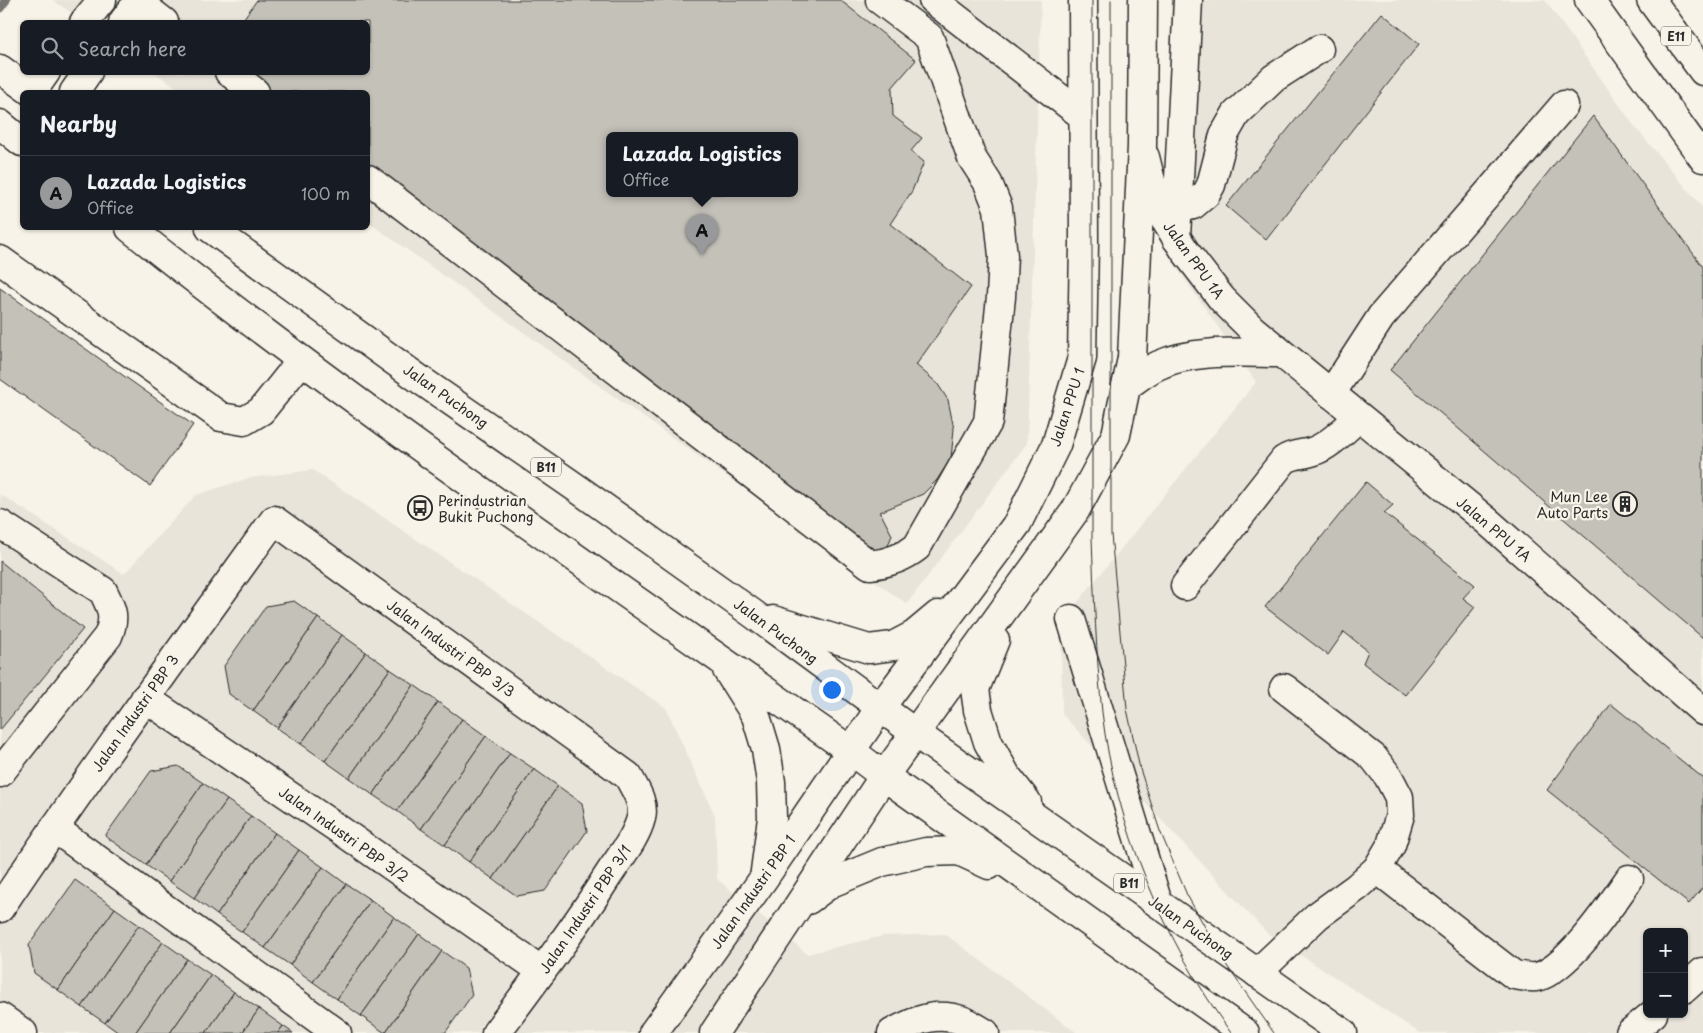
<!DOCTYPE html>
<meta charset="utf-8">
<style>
body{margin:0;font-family:"Playpen Sans",sans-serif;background:#20242c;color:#f1f3f6}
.controls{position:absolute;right:15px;bottom:15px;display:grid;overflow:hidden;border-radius:8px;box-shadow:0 1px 4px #0004}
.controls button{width:45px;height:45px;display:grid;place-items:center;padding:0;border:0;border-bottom:1px solid #363941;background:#171b24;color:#f1f3f6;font:25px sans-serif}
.you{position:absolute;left:831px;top:689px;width:18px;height:18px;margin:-12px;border:4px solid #fff;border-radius:50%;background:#1a73e8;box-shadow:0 0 0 8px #1a73e833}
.badge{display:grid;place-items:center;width:32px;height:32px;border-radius:50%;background:#98999b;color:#111;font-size:16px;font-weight:700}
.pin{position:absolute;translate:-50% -41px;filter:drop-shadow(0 1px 2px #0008)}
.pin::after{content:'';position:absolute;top:26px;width:18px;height:15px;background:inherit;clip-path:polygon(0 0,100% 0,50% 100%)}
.popup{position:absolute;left:606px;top:132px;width:192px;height:65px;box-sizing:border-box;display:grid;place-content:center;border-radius:8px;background:#171b24;filter:drop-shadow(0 1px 4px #0005);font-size:16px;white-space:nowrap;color:#9ea1a6}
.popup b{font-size:19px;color:#f1f3f6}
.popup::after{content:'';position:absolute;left:50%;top:100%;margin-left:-10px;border:10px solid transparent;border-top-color:#171b24}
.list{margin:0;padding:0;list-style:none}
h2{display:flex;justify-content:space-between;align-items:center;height:65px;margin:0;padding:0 20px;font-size:21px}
h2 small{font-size:16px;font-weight:400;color:#9ea1a6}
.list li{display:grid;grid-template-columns:32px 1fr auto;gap:15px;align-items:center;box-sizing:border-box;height:75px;padding:0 20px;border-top:1px solid #363941}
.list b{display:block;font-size:19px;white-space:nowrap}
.list p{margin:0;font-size:16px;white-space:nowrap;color:#9ea1a6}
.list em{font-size:16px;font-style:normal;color:#9ea1a6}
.icon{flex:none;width:28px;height:28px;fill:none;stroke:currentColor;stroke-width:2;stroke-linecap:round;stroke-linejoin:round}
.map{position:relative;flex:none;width:1703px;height:1033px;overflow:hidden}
.search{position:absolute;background:#171b24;box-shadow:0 1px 4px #0004;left:20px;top:20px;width:350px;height:55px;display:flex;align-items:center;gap:12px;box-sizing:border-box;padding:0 18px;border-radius:8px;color:#9ea1a6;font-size:19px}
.panel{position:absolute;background:#171b24;box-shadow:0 1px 4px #0004;left:20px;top:90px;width:350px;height:140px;border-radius:8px}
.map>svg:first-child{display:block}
.built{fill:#e8e4da;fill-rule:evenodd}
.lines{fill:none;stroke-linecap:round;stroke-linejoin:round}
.stream{stroke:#7a7874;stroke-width:9}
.building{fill:#c4c1b9;stroke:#2b2b2b;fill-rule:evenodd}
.minor-casing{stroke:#2b2b2b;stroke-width:31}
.major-casing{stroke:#2b2b2b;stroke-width:31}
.highway-casing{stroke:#2b2b2b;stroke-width:31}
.minor{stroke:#f7f3e8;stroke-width:28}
.major{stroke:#f7f3e8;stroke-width:28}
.highway{stroke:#f7f3e8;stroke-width:28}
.tram{stroke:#2b2b2b;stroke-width:1}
.labels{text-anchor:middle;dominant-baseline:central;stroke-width:4.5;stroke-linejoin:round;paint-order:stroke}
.shield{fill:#f7f3e8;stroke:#686764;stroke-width:1}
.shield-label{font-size:12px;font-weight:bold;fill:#2b2b2b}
.street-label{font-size:14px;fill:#2b2b2b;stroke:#f7f3e8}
.poi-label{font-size:14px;fill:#2b2b2b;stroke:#f7f3e8;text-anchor:end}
</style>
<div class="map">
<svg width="1703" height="1033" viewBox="0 0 1703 1033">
<rect width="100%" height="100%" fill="#f7f3e8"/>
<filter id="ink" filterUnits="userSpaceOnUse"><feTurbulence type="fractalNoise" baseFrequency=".02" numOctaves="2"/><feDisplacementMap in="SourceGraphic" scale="10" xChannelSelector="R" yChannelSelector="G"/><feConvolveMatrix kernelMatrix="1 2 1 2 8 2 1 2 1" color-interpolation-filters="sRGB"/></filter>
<g filter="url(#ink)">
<g class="built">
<path d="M53,0h988l-14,443 -120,161 -539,-382v-130h-184l-29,-19 213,-1v-50h-284zM610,136h184v58h-184z"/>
<path d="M1171,0h374l90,127 68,81v825h-283l-153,-100 -205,-219 -1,-91 195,-241 -92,-133zM1647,932h37v82h-37z"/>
<path d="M313,470l353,238 49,108 2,63 90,75 76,-18 62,-2 132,99h-1077v-539l124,80 72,-79 53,-17z"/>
</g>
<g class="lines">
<path class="stream" d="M0,8l6,-8"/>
</g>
<g class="building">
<path d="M257,0h583l76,60 -24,28 1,28 29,22 -11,13 13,11 -12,29 -22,33 81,63 -55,78 21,18 11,17 6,29 -3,29 -14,22 -14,14 -43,18 12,23 -4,11 -8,5 -12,2 -500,-378v-83h-108l-11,-20h119v-50h-127zM610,136h184v58h-184z"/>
<path d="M1382,13l37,31 -153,196 -40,-34z"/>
<path d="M1593,116l110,151v371l-313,-268z"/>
<path d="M0,288l193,137 -43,61 -150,-107z"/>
<path d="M1366,482l27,23 -9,8 91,72 -12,13 12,9 -70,88 -42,-32 5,-12 -24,-19 -16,23 -63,-48z"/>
<path d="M0,561l83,68 -83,101z"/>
<path d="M294,601l24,17 -65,93 -24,-17 -5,-28 42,-60z"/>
<path d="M318,618l24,17 -65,93 -24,-17z"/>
<path d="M342,635l24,17 -65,92 -24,-16z"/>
<path d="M366,652l24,17 -65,92 -24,-17z"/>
<path d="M390,669l24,16 -65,93 -24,-17z"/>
<path d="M414,685l24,17 -65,93 -24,-17z"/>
<path d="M438,702l24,17 -65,92 -24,-16z"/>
<path d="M1611,704l92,74v109l-14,17 -142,-114z"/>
<path d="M462,719l24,17 -65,93 -24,-18z"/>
<path d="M486,736l24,17 -65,92 -24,-16z"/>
<path d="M510,753l24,16 -65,93 -24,-17z"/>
<path d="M178,766l25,17 -57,82 -41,-29 46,-65z"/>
<path d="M534,769l24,17 -65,93 -24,-17z"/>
<path d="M203,783l24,17 -58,81 -23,-16z"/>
<path d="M558,786l24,17 5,28 -42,60 -28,5 -24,-17z"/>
<path d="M227,800l24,16 -57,82 -25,-17z"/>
<path d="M251,816l24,17 -58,82 -23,-17z"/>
<path d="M275,833l24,17 -57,82 -25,-17z"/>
<path d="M299,850l24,17 -58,81 -23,-16z"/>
<path d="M323,867l23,17 -56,81 -25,-17z"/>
<path d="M75,880l40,28 -57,82 -24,-17 -5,-28z"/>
<path d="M346,884l25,16 -58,82 -23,-17z"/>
<path d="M371,900l23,17 -57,82 -24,-17z"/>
<path d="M115,908l24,17 -57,82 -24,-17z"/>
<path d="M394,917l25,17 -58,82 -24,-17z"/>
<path d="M139,925l24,17 -58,81 -23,-16z"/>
<path d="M419,934l23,17 -57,82 -24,-17z"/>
<path d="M163,942l24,17 -52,74h-16l-14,-10z"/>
<path d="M442,951l24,17 6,27 -27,38h-60z"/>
<path d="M187,959l24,16 -41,58h-35z"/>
<path d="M211,975l23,17 -28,41h-36z"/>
<path d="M234,992l25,17 -17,24h-36z"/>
<path d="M259,1009l24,17 -5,7h-36z"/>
<path d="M283,1026l10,7h-15z"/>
</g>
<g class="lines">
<defs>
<g id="minor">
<path d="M933,0l150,116"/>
<path d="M84,22l18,-22"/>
<path d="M123,22l15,-20 26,20"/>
<path d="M229,72l26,20"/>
<path d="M32,92l14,-20"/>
<path d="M74,92l14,-20"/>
<path d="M1145,157l13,52 27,42 37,48 30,30 235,192 216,190"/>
<path d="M368,179l502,386c19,-2 33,-7 47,-18l71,-125 13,-125 2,-41 -5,-48 -10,-25 -16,-25 -43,-121 -49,-37"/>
<path d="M1178,209l15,-4 13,-11 5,-9 13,-50 12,-21 38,-36 45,-29"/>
<path d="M1176,238l12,-238"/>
<path d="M0,260l221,157 23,4 17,-10 40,-50"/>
<path d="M1126,386c11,-7 21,-16 33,-21 34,-16 84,-12 121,-12"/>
<path d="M1331,394l50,-77 183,-212"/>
<path d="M0,524l103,67c9,18 13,26 5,45l-108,137"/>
<path d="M1185,586l99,-126c10,-7 20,-5 30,-9 17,-6 32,-23 45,-34"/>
<path d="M1071,619l87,284"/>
<path d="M145,698l195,132 202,141"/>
<path d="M54,828l283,205"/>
<path d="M1377,869l137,106c7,1 16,3 23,2 31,-8 74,-72 92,-98"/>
<path d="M0,908c88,-131 181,-259 274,-388l354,256c7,13 17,27 13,42 -5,20 -21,39 -32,56 -35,55 -74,107 -113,159"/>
<path d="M1257,973l60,-57 40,-29 20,-18 14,-24 9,-30 -1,-18 -11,-21 -15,-19 -89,-69"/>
<path d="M1684,989l19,-17"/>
<path d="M0,1017l23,16"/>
<path d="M892,1033c24,-13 44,-22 72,-12 7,3 14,8 21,12"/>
<path d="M1630,1033l23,-19"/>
</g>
<g id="major">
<path d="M0,69l32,23"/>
<path d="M0,124l22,18"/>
<path d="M130,228c232,185 478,352 721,523l33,25 361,257"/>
<path d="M210,228l212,153 156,108 174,124 163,120 428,300"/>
<path d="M773,620l96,29 24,-3 21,-11 24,-20"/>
<path d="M995,640l-20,49 3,21 10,32 18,33 21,27"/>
<path d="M727,670l29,46 10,33 5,33 1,36 -7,53"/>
<path d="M808,900l23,-17 51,-21 44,-10 33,-1 30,14"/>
<path d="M653,1033l111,-155 116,-170 137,-184 39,-79 26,-87 2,-115 -1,-243"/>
<path d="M714,1033l170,-257 191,-265 41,-76 16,-77 10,-212 1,-146"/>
</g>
<g id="highway">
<path d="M1589,0l114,158"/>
<path d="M1651,0l52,71"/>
</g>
</defs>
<use href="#minor" class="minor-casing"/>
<use href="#major" class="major-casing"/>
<use href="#highway" class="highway-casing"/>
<use href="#minor" class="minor"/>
<use href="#major" class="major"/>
<use href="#highway" class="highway"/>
<g class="tram">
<path d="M1092,0v537c2,58 4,117 10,175 13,112 63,230 129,321"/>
<path d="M1111,0v534l16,175 13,60 20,62 27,64 40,71 47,67"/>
</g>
</g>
</g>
<defs>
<symbol id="building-ring" viewBox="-11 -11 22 22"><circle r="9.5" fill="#f7f3e8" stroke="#2b2b2b" stroke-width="1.5"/><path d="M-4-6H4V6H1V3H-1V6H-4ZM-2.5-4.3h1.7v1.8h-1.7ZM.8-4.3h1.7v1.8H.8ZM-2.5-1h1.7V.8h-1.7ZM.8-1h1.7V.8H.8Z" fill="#2b2b2b"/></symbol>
<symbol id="bus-ring" viewBox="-11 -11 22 22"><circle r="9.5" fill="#f7f3e8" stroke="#2b2b2b" stroke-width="1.5"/><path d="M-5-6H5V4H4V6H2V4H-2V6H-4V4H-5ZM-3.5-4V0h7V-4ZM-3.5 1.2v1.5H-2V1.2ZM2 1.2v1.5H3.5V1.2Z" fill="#2b2b2b"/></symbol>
</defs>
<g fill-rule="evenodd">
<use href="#building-ring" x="1611" y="490" width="28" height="28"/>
<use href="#bus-ring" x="406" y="494" width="28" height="28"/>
</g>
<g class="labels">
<g class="shield">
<rect x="1661" y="26.5" width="30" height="19" rx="4"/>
<rect x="531" y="457.5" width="30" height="19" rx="4"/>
<rect x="1114" y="873.5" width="30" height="19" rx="4"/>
</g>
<g class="shield-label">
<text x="1676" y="36">E11</text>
<text x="546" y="467">B11</text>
<text x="1129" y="883">B11</text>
</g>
<g class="street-label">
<text transform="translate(1194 260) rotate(54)">Jalan PPU 1A</text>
<text transform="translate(446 396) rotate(35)">Jalan Puchong</text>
<text transform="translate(1067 407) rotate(-72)">Jalan PPU 1</text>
<text transform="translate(1494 529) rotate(40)">Jalan PPU 1A</text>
<text transform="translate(776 631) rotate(36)">Jalan Puchong</text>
<text transform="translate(451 648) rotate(36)">Jalan Industri PBP 3/3</text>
<text transform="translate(135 713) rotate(-55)">Jalan Industri PBP 3</text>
<text transform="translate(344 834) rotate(35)">Jalan Industri PBP 3/2</text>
<text transform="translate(753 892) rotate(-55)">Jalan Industri PBP 1</text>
<text transform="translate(585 909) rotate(-56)">Jalan Industri PBP 3/1</text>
<text transform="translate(1191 927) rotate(35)">Jalan Puchong</text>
</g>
<g class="poi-label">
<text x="1608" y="496">Mun Lee<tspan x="1608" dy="16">Auto Parts</tspan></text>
<text x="438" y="500" text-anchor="start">Perindustrian<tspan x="438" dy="16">Bukit Puchong</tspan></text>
</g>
</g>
</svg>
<div class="controls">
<button>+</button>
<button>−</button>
</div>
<div class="you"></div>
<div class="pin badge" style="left:702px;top:255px">A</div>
<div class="popup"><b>Lazada Logistics</b>Office</div>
<div class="search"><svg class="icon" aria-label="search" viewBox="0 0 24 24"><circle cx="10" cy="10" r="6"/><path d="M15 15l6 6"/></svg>Search here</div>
<section class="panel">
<h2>Nearby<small></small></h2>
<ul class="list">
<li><span class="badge">A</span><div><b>Lazada Logistics</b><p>Office</p></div><em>100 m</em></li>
</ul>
</section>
</div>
